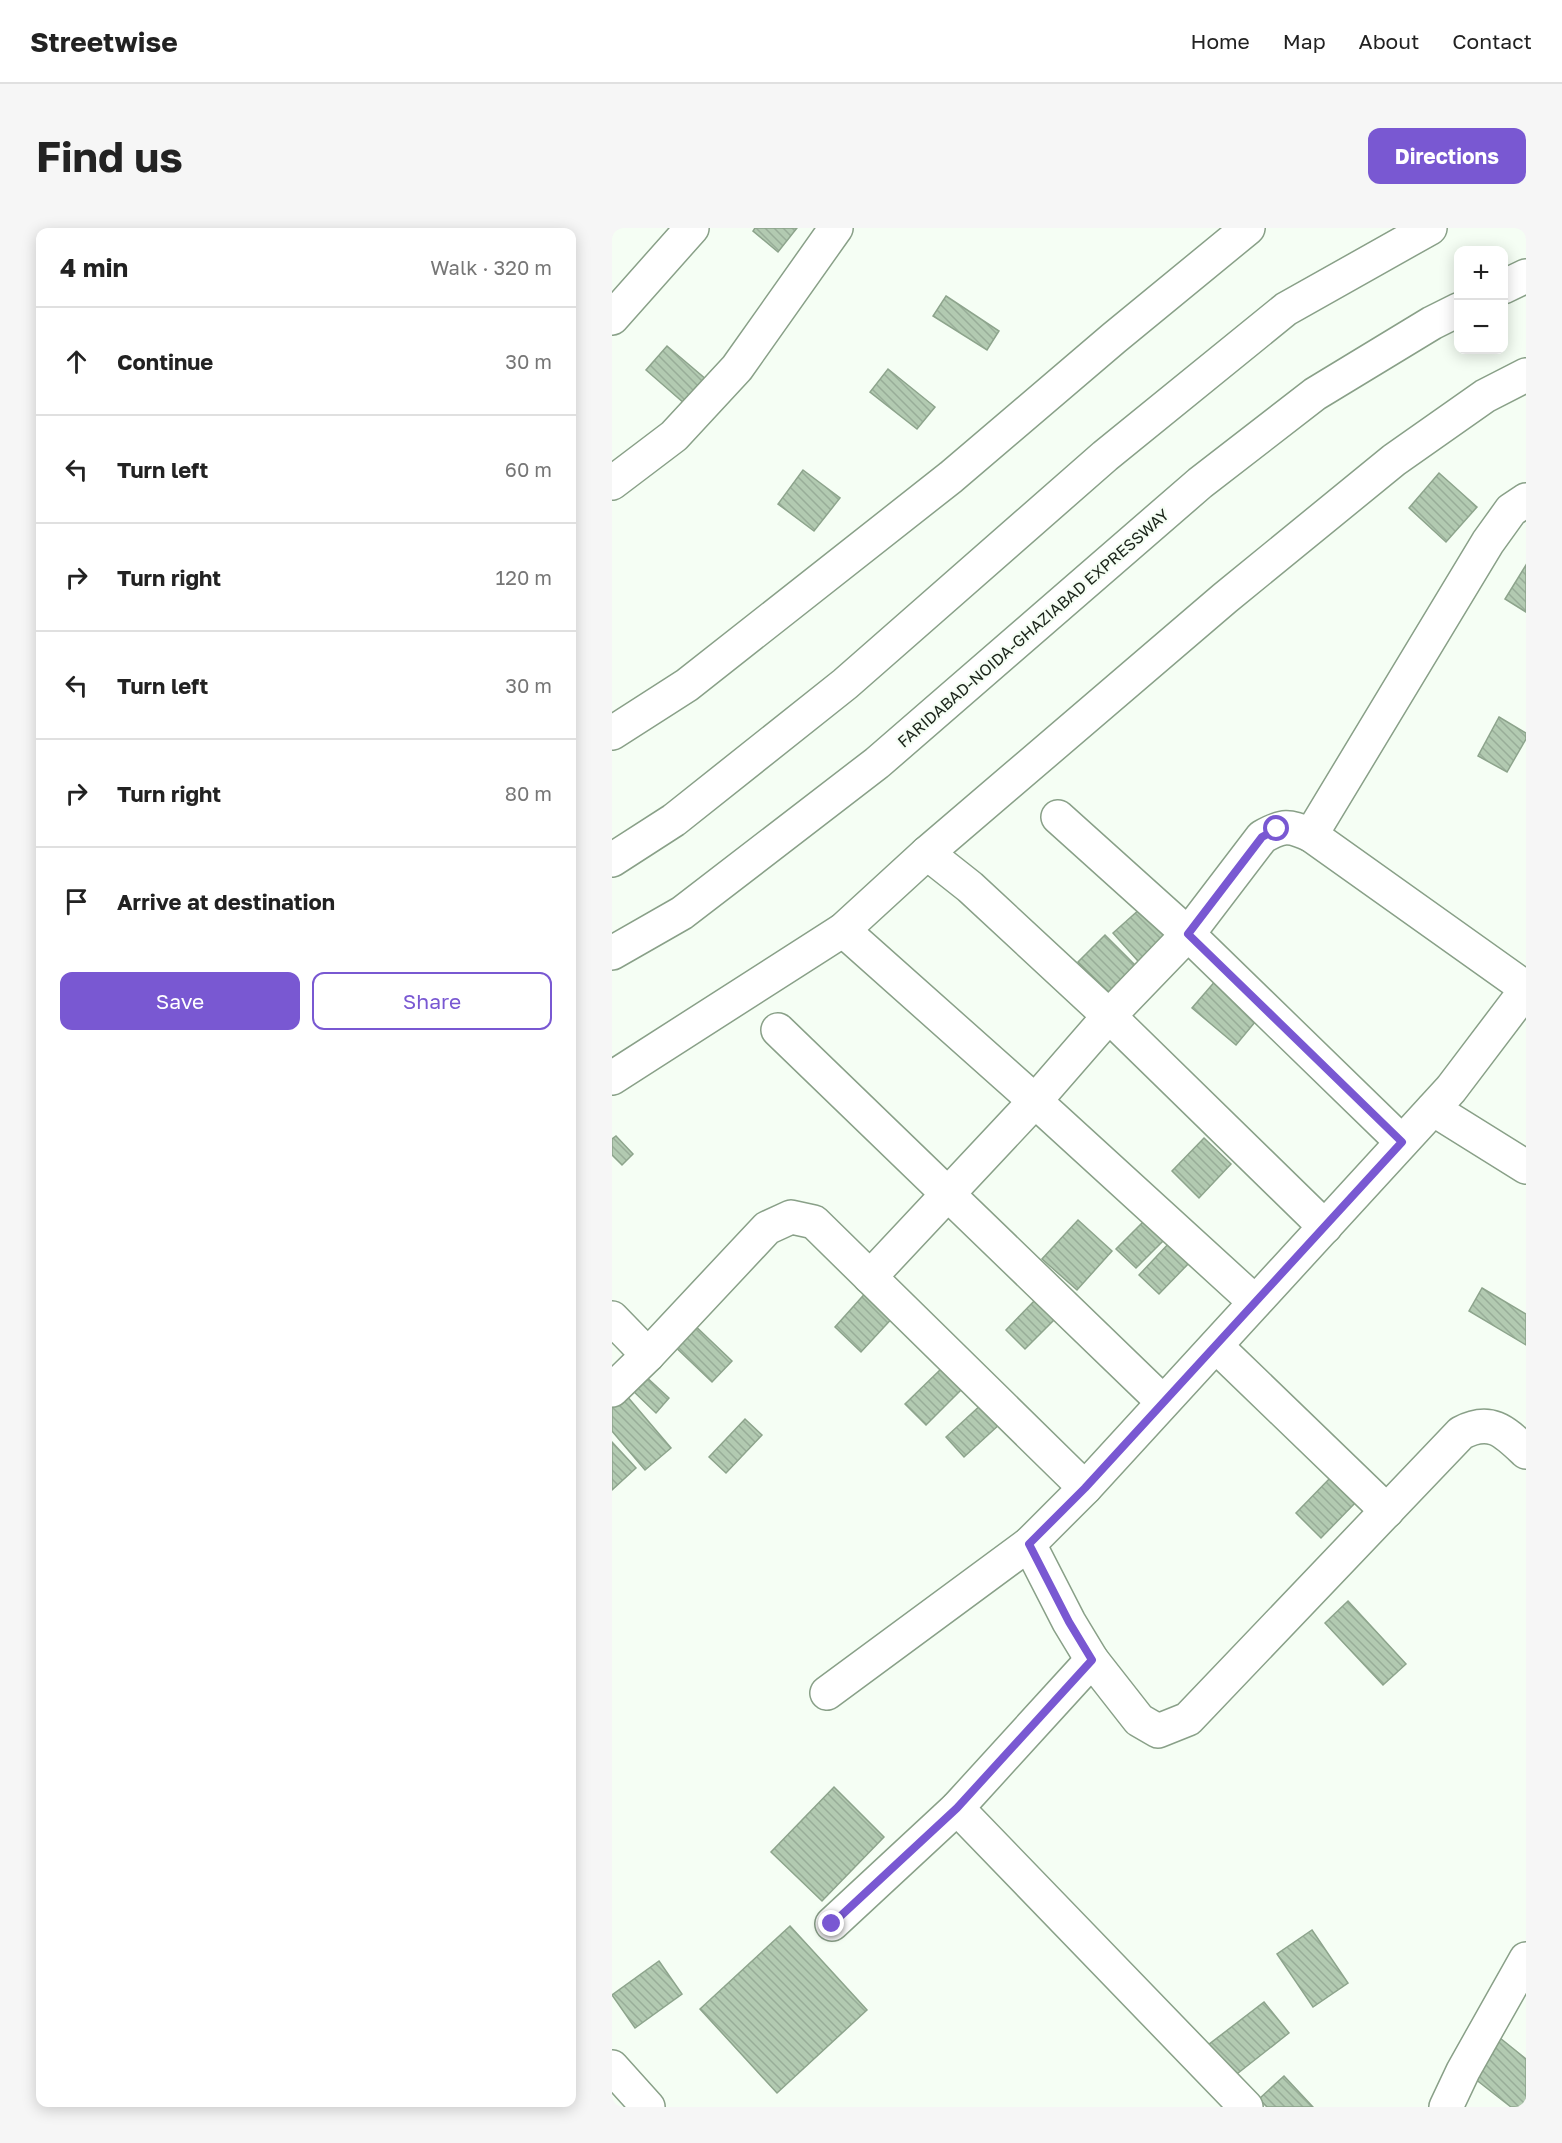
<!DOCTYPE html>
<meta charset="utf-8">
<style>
body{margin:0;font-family:"Golos Text",sans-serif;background:#f6f6f6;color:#222}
.controls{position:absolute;right:18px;top:18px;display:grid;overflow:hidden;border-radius:12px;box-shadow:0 3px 15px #0003}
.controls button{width:54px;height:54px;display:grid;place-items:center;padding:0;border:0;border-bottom:2px solid #e0e0e0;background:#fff;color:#222;font:30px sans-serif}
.stop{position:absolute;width:18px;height:18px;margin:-14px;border:4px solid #7958d2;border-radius:50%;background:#fff}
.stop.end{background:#7958d2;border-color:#fff;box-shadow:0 2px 6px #0008}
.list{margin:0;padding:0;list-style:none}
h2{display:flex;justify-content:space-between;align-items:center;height:78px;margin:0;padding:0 24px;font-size:26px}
h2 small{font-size:20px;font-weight:400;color:#767676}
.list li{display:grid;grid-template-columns:39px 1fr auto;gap:18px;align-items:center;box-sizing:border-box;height:108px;padding:0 24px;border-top:2px solid #e0e0e0}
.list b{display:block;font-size:22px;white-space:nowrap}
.list em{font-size:20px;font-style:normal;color:#767676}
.actions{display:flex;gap:12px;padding:18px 24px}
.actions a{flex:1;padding:14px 0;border:2px solid #7958d2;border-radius:12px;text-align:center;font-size:21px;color:#7958d2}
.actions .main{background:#7958d2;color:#fff}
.icon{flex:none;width:33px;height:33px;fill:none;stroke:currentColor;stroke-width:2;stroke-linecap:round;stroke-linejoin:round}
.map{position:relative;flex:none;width:914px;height:1879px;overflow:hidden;border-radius:12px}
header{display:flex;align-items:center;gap:36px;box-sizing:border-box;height:84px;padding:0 30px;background:#fff;border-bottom:2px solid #e0e0e0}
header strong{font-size:28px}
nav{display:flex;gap:33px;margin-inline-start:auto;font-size:21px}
.intro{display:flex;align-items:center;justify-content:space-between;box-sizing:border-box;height:144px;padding:0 36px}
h1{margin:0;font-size:42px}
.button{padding:15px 27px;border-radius:12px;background:#7958d2;color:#fff;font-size:21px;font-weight:700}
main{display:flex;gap:36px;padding:0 36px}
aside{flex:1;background:#fff;border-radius:12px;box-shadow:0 3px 15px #0003}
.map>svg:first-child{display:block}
.building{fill:url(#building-back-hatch);stroke:#8da48c;stroke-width:1.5}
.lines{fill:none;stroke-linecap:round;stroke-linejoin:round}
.minor-casing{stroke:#89a088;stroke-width:36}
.tertiary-casing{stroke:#89a088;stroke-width:36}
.primary-casing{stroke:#89a088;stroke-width:36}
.minor{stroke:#fff;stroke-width:33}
.tertiary{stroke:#fff;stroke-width:33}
.primary{stroke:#fff;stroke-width:33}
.route{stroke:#7958d2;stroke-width:8}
.labels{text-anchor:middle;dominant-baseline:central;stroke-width:4.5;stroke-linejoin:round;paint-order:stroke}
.street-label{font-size:16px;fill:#1b241a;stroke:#f5fef4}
</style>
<header>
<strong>Streetwise</strong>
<nav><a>Home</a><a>Map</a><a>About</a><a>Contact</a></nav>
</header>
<div class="intro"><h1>Find us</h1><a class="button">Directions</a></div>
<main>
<aside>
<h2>4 min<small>Walk · 320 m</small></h2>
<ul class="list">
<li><svg class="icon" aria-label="ahead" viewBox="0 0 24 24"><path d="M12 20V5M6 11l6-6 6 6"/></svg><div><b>Continue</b></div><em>30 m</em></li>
<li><svg class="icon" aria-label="left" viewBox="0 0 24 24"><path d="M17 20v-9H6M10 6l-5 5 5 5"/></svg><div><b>Turn left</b></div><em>60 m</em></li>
<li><svg class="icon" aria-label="right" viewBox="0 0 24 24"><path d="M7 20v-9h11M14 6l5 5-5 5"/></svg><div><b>Turn right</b></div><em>120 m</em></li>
<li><svg class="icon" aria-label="left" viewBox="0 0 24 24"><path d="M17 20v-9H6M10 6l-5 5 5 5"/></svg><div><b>Turn left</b></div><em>30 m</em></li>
<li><svg class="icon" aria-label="right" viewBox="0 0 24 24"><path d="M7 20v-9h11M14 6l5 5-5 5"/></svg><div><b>Turn right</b></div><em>80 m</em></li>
<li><svg class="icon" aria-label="arrive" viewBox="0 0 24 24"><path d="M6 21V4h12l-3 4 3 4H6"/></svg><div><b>Arrive at destination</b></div></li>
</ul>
<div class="actions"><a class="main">Save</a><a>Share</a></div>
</aside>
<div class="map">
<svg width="914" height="1879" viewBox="0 0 914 1879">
<defs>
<pattern id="building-back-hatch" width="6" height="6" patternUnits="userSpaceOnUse" patternTransform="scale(1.5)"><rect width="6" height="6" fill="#b2cab1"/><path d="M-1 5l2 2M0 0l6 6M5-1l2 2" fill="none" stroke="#98ad98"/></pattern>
</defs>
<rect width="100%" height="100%" fill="#f5fef4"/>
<g class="building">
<path d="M143,0h42l-19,24 -25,-21z"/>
<path d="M334,68l53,35 -12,19 -54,-34z"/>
<path d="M55,118l40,34 -22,24 -39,-34z"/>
<path d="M276,141l47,38 -18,22 -47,-37z"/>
<path d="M191,242l37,28 -26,33 -36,-27z"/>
<path d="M827,245l38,34 -31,35 -37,-34z"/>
<path d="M914,337v47l-21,-13z"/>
<path d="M887,489l27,16v6l-19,33 -29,-16z"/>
<path d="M529,680l32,36 -28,25 -32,-36z"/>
<path d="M493,707l38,38 -26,27 -39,-38z"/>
<path d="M605,751l43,37 -24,29 -44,-37z"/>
<path d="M4,908l17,18 -11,11 -10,-10v-16z"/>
<path d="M592,910l27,26 -32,34 -27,-27z"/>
<path d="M537,988l19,20 -32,32 -20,-19z"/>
<path d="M466,992l34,31 -35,39 -35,-31z"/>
<path d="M559,1013l20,20 -32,33 -20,-19z"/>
<path d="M870,1060l44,26v31l-57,-34z"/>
<path d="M257,1061l27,25 -35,38 -26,-25z"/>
<path d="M425,1070l20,19 -32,32 -19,-19z"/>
<path d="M76,1091l44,42 -20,21 -44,-42z"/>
<path d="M331,1139l20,21 -37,37 -21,-21z"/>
<path d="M30,1145l27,25 -13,15 -27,-26z"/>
<path d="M14,1167l45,53 -26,22 -33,-39v-24z"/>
<path d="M371,1175l18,20 -37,34 -18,-20z"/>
<path d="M133,1191l17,16 -36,38 -17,-16z"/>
<path d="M0,1214l24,26 -24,22z"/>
<path d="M720,1248l25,25 -36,37 -25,-25z"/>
<path d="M736,1373l58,63 -23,21 -58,-62z"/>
<path d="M222,1559l50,50 -62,64 -51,-49z"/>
<path d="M178,1698l77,84 -90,83 -77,-84z"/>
<path d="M700,1702l36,53 -35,24 -36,-53z"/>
<path d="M47,1733l23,33 -47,34 -23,-33z"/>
<path d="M652,1774l25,31 -56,44 -25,-32z"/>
<path d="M888,1810l26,21v44l-3,4h-12l-41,-32z"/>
<path d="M672,1848l29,31h-46l-8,-8z"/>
</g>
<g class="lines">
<defs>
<g id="minor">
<path d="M0,90l80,-90"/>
<path d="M0,255l62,-47 63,-68 99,-140"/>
<path d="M446,589l130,117 214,208"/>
<path d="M699,607l215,153"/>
<path d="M315,625l43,34 139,129 216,211"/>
<path d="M231,702l192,171 220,201"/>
<path d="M166,802l385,372"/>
<path d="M821,881l93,58"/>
<path d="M258,1049l165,-176 74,-85 79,-82 74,-97c21,-12 27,-12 49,-2l177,-293 23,-32 15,-10"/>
<path d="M0,1090l36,37"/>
<path d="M604,1118l171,165"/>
<path d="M0,1162l36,-35 119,-127 24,-11 23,5 271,266"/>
<path d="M417,1316l40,78 23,38 47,60 19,11 30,-12 273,-286c30,-16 44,-1 65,19"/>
<path d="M215,1465l202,-149 56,-56 366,-399 75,-99"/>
<path d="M345,1580l289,299"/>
<path d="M220,1696l125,-116 135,-148"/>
<path d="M0,1839l36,40"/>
<path d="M834,1879l17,-36 63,-112"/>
</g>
<g id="tertiary">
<path d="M0,505l75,-48 264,-208 163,-139 134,-110"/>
<path d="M0,850l231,-148 84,-77 298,-255 169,-138 91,-64 41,-21"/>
</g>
<g id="primary">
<path d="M891,59l23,-11"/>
<path d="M0,632l62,-40 171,-136 260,-228 181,-147 144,-81"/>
<path d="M0,725l70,-40 195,-150 323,-280 115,-89 117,-71 26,-13"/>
</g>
</defs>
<use href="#minor" class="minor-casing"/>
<use href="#tertiary" class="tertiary-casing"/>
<use href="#primary" class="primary-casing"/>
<use href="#minor" class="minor"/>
<use href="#tertiary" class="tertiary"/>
<use href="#primary" class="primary"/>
</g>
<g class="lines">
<path class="route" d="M220,1696l125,-116 135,-148 -23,-38 -40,-78 56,-56 317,-346 -214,-208 74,-97 15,-8"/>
</g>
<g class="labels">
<g class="street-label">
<text transform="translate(421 400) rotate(-41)">FARIDABAD-NOIDA-GHAZIABAD EXPRESSWAY</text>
</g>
</g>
</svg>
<div class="controls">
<button>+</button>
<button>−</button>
</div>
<div class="stop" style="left:665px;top:601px"></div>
<div class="stop end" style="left:220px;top:1696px"></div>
</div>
</main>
